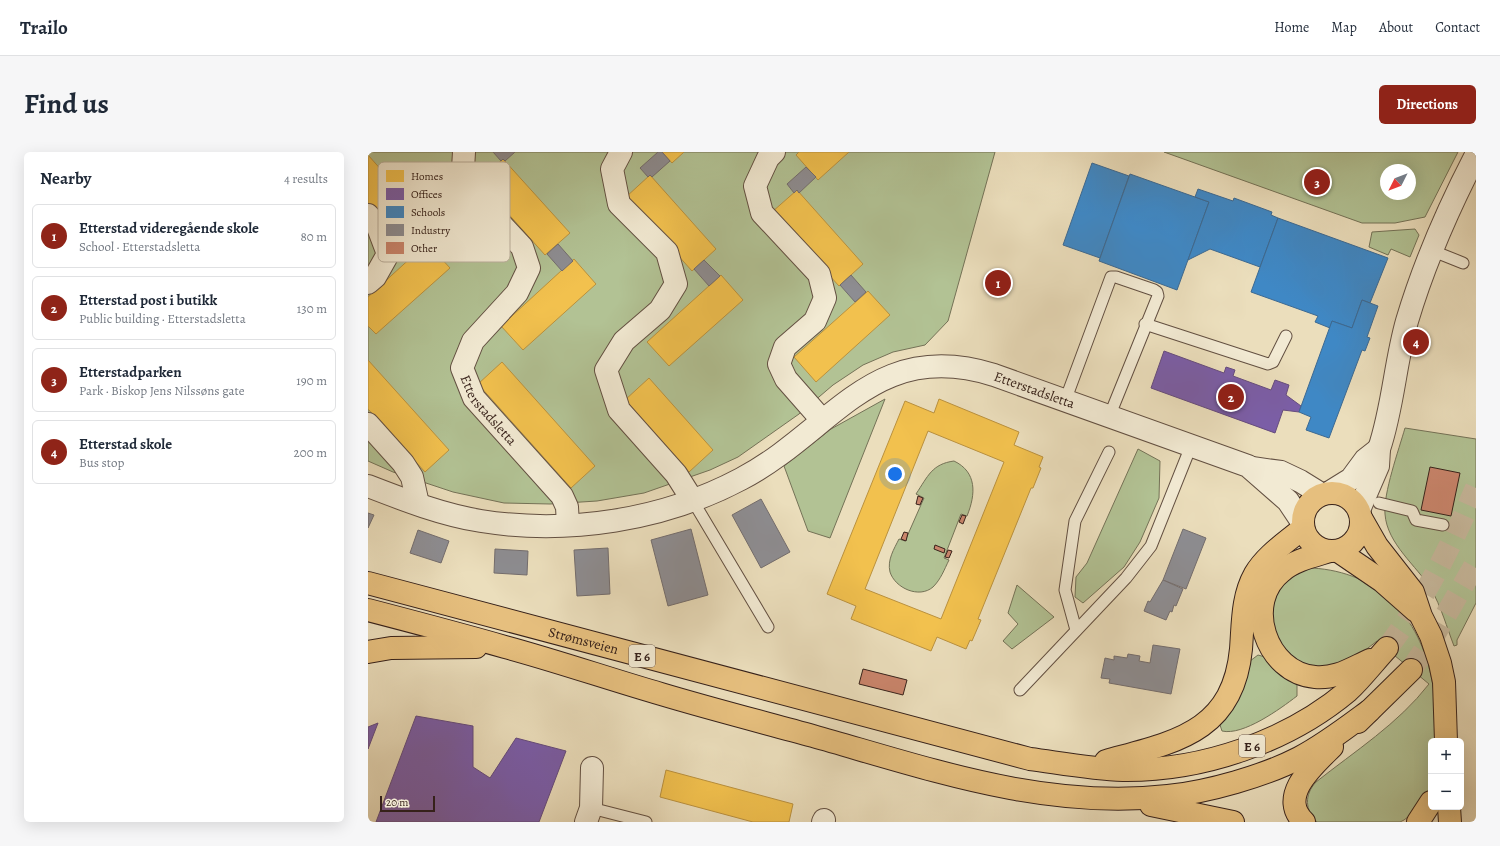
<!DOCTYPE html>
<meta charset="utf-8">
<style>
body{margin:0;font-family:Alegreya,serif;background:#f6f6f7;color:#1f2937}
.controls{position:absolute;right:12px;bottom:12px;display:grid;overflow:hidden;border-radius:6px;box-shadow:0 4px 16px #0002}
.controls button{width:36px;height:36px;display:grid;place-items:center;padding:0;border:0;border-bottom:1px solid #e0e1e3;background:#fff;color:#1f2937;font:20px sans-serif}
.compass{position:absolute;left:1012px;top:12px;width:36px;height:36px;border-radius:50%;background:#fff;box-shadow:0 4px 16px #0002;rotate:228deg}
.scale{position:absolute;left:12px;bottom:10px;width:55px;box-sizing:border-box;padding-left:4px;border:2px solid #36211a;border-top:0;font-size:11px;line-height:14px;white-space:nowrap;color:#36211a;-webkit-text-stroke:3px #f2ead3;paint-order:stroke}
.you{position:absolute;left:527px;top:322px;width:14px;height:14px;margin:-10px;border:3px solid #fff;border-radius:50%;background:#1a73e8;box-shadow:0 0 0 6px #1a73e833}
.badge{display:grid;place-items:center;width:26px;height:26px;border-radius:50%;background:#8f2418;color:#fff;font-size:13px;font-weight:700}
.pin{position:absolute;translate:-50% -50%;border:2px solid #fff;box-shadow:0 1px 4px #0006}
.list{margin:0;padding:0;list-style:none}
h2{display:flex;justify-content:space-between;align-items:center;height:52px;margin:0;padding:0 16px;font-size:17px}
h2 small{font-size:13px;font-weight:400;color:#747a83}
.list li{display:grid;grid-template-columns:26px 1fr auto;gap:12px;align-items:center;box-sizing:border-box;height:64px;margin:0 8px 8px;padding:0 8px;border:1px solid #e0e1e3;border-radius:6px}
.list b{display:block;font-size:15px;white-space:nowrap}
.list p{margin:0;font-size:13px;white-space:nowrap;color:#747a83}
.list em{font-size:13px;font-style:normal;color:#747a83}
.map{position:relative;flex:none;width:1108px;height:670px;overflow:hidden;border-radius:6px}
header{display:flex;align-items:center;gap:24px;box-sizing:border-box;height:56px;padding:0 20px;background:#fff;border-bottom:1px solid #e0e1e3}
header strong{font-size:19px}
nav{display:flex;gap:22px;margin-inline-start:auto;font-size:14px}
.intro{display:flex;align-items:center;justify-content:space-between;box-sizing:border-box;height:96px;padding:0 24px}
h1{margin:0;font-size:28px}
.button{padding:10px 18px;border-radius:6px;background:#8f2418;color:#fff;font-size:14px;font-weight:700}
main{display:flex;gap:24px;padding:0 24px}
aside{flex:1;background:#fff;border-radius:6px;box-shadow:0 4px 16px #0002}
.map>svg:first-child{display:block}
.green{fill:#b2c294;stroke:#747257;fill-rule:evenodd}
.homes{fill:#f2c14e;stroke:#ba913e;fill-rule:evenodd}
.offices{fill:#7b5ea7;stroke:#664c7d}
.schools{fill:#3f88c5;stroke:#3c6992}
.industry{fill:#8d8d92;stroke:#736d6e}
.building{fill:#ca856c;stroke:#36211a}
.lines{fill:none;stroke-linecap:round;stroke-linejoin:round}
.highway-tunnel{stroke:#c7b89c;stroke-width:22;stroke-dasharray:22 11;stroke-linecap:butt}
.lane-casing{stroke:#635042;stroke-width:13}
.street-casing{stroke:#635042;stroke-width:24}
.highway-casing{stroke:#36211a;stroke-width:24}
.lane{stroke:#f2ead3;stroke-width:11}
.street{stroke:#f2ead3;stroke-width:22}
.highway{stroke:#e6bf7e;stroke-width:22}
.labels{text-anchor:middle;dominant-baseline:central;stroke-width:4;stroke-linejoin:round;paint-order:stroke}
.shield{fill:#f2ead3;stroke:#6e5d52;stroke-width:1}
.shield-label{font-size:13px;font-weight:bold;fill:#36211a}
.street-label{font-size:14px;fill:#36211a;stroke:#f2ead3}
.key{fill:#f2ead3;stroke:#baae9c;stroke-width:1}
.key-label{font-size:11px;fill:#36211a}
</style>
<header>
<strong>Trailo</strong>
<nav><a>Home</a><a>Map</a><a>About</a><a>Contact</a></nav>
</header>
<div class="intro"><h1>Find us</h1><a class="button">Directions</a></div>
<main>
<aside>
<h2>Nearby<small>4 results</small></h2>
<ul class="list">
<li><span class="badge">1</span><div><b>Etterstad videregående skole</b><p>School · Etterstadsletta</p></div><em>80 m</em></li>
<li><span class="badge">2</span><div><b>Etterstad post i butikk</b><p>Public building · Etterstadsletta</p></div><em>130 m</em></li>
<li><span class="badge">3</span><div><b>Etterstadparken</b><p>Park · Biskop Jens Nilssøns gate</p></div><em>190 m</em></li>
<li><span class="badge">4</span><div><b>Etterstad skole</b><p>Bus stop</p></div><em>200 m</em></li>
</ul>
</aside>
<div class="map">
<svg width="1108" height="670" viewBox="0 0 1108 670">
<rect width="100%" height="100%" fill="#ebdebc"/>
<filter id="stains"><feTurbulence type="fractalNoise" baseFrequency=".005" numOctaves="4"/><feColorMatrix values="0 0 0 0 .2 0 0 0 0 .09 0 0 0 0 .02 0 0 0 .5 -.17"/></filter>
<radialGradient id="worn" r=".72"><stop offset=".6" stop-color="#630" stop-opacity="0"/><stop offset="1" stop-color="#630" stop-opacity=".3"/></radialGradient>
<g class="green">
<path d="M0,0h627l-47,169 -23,24 -32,7 -30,13 -30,20 -34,29 -61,43 -28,13 -66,23 -47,8 -47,3 -46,-1 -51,-11 -60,-20 -25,-11z"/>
<path d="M796,0h294l-33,65 -30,6h-33zM1018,18h24v24h-24z"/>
<path d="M1047,77l4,6 -9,22 -19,-8 -3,6 -19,-8 3,-15z"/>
<path d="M517,247l-55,139 -22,-7 -24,-65 47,-37z"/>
<path d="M1037,276l71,11v164l-19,37v5l-3,1c-7,-18 -13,-40 -23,-57 -14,-23 -44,-45 -46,-75 -2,-20 14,-65 20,-86z"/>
<path d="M770,297l22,12 -1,37 -19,44 -16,25 -41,36 -8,-6 1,-20 11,-14z"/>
<path d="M586,309c23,11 22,33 13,55l-6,-2 -17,44 5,2c-5,10 -8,19 -16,27 -14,12 -38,1 -43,-15 -3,-12 4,-23 9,-33l6,2 19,-43 -8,-4c12,-18 16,-30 38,-33z"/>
<path d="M944,416c67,4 107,48 120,112 4,20 3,41 4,61h-5v48l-5,9 -8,11 -14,11 -4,2h-83c-12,-12 -13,-27 -1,-40 39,-31 82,-58 113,-98l-52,-43 -18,14 -21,12 -27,1 -27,-16 -14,-33 1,-12 8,-20 14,-14z"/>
<path d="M649,433l37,32 -42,32 -9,-8 15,-17 -10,-11z"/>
<path d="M890,503l7,2 32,28v11c-17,13 -54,40 -75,35l-2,-6c16,-20 24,-39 30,-64z"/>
</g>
<g class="homes">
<path d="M294,0h22l-12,11z"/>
<path d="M431,0h50l-31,28 -22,-25z"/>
<path d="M0,3l55,62 -24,21 -31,-34z"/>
<path d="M135,7l67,74 -25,22 -66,-74z"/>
<path d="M282,23l66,74 -24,22 -66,-74z"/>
<path d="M429,38l66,74 -24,22 -67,-74z"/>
<path d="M59,91l23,25 -74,66 -8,-8v-29z"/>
<path d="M206,107l22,25 -73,66 -22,-24z"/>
<path d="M353,123l22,25 -74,66 -22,-24z"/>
<path d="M500,139l22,24 -74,67 -22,-25z"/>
<path d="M0,208l81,90 -24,22 -57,-63z"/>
<path d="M134,210l93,104 -24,22 -93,-104z"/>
<path d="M281,226l64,72 -24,22 -64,-72z"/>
<path d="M571,247l80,33 -5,13 29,12 -4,10 2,1 -8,20h-2l-53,131 3,1 -9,21 -2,-1 -4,9 -29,-12 -6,14 -80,-32 5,-13 -29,-12 78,-193 29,12zM560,279l76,31 -63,157 -76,-30z"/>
<path d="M298,618l127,34 -4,18h-36l-93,-25z"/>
</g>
<g class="offices">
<path d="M796,199l60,22 2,-6 9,3 -2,6 38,14 4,-10 14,5 -3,10 15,11 -2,6 -16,-2 -8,23 -124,-45z"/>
<path d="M48,564l57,10v41l17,11 26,-40 50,13 -27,71h-163z"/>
<path d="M10,571l-10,26v-22z"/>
</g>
<g class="schools">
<path d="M724,11l37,13 -29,82 -37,-13z"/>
<path d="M762,22l79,28 -32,88 -78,-29z"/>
<path d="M830,37l35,12 1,-3 38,14 -1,3 7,3 -18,49 -50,-18 -22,11 21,-58 -14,-5z"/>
<path d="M910,66l110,40 -18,45 -8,-3 -10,28 -20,-7 -2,7 -15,-6 3,-6 -67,-24z"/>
<path d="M994,148l16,6 -11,31 3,1 -5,13 -3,-1 -33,88 -23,-8 5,-13 -12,-5 33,-91 20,7z"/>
</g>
<g class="industry">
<path d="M125,0h22l-10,9 -2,-2 -2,2z"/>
<path d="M290,0h4l8,9 -18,16 -2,-2 -2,2 -8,-9z"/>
<path d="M438,15l10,10 -17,16 -2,-3 -3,3 -7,-9z"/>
<path d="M190,92l15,17 -11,10 -15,-17z"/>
<path d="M336,108l16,16 -11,10 -15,-17z"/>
<path d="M483,123l15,17 -11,10 -15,-17z"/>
<path d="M393,347l29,53 -29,16 -29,-53z"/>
<path d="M0,361l6,2 -6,13z"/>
<path d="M323,377l17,66 -40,11 -17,-66z"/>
<path d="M815,377l23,9 -20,51 -23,-9z"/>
<path d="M50,378l31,11 -8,22 -31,-10z"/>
<path d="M240,396l2,46 -33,2 -3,-46z"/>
<path d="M127,397l33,2 -1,24 -33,-2z"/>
<path d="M795,428l20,9 -7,17 -2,-1 -2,7 -2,-1 -4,9 -22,-9 4,-10 2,1z"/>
<path d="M785,493l27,4 -9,45 -62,-11 1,-4 -9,-1 4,-20 9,2v-4l13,2 1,-4 12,2 -1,5 11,2z"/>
</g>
<g class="building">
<path d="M1062,315l30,6 -9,43 -30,-6z"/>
<path d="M550,344l5,2 -3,7 -4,-1z"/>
<path d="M594,363l4,1 -3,8 -4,-2z"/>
<path d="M536,380l4,1 -2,8 -5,-2z"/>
<path d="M567,393l10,4 -1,4 -10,-4z"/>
<path d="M580,398l4,1 -3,7 -4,-1z"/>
<path d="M495,517l44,11 -4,15 -44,-11z"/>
</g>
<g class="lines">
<g class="highway-tunnel">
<path d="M1019,496c40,-52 63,-100 89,-160"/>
<path d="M1043,518l21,-31 44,-76"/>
</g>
<defs>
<g id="lane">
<path d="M1065,99l30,12"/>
<path d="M777,172l123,40 5,-2 13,-26"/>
<path d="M697,249l46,-124h5l38,13 3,2 1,4 -49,121"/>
<path d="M325,349l75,126"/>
<path d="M1011,351l33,8 4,9 27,5"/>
<path d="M708,478l-11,-40 10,-69 34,-69"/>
<path d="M652,538l106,-112 25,-32 40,-100"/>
<path d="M223,656l55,14"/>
</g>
<g id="street">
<path id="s1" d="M96,0l-1,17 7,22 52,56 7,21 -12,25 -44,48 -11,27 12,30 88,98 5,11 1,18"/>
<path d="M253,0l-9,17 7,35 48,48 9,32 -16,26 -36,31 -18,29 13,40 57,64 17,27"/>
<path d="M406,0l-6,6 -13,28 7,27 57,61 6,24 -10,23 -30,26 -6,17 7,15 36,41"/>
<path d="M0,63l9,10 11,29 -13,23 -7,6"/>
<path d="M0,272l35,39 9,14 6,27"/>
<path d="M884,316l29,4 19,9 21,13"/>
<path id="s2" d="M0,334c36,14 75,29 113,35 87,14 183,-1 260,-42 92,-48 132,-142 253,-104l254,91 40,35 14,21"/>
<path d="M962,340l21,-13 14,-19 14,-11"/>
<path d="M991,358l19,-44 1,-17c14,-41 16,-86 28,-128 17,-57 42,-114 69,-166"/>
<path d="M218,670l5,-14 1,-40"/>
<path d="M455,670l1,-2"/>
</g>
<g id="highway">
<circle cx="964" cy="370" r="29"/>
<path d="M993,366l16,28 36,46 8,24 10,20 9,27 4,19 2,59"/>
<path d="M962,399c-16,5 -35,9 -48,20 -40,31 -16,102 33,106 21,2 37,-9 55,-17"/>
<path d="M970,399l44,30 34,30"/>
<path id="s3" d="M0,431l662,176c30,4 62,10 93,11 79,1 164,-28 225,-79 14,-13 26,-29 39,-43"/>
<path d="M0,458c46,12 92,24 137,37 52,14 104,32 156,47 50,15 101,28 152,42 117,33 232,74 355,60 40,-4 96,-20 131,-38 25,-13 47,-30 70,-47"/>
<path d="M0,500l23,-4 85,-1"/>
<path d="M990,570l53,-52"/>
<path d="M738,609c68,-19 127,-28 135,-112 2,-26 1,-52 14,-75 11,-19 32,-32 48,-46"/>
<path d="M783,653l82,17"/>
<path d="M1081,655l1,15"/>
<path d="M936,670c-27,-26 10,-57 28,-75"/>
<path d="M1050,670l13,-20"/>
</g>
</defs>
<use href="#lane" class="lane-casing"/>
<use href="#street" class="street-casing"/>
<use href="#highway" class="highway-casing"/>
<use href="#lane" class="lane"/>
<use href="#street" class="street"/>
<use href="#highway" class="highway"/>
</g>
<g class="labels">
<g class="shield">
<rect x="261" y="493" width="26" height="22" rx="3"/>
<rect x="871" y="583" width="26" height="22" rx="3"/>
</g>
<g class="shield-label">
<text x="274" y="504">E 6</text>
<text x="884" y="594">E 6</text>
</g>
<g class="street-label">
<text stroke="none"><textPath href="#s2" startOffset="717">Etterstadsletta</textPath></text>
<text stroke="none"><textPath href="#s1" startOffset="311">Etterstadsletta</textPath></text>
<text stroke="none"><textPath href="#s3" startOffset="223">Strømsveien</textPath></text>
</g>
</g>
<rect x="10" y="10" width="132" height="100" rx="6" class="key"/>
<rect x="18" y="18" width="18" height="12" fill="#f2c14e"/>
<rect x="18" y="36" width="18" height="12" fill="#7b5ea7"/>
<rect x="18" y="54" width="18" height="12" fill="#3f88c5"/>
<rect x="18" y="72" width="18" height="12" fill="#8d8d92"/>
<rect x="18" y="90" width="18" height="12" fill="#ca856c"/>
<g class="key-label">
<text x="43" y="28">Homes</text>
<text x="43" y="46">Offices</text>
<text x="43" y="64">Schools</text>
<text x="43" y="82">Industry</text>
<text x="43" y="100">Other</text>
</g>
<rect width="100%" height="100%" filter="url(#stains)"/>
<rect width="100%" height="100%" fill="url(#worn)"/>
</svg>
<div class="controls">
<button>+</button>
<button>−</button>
</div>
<svg class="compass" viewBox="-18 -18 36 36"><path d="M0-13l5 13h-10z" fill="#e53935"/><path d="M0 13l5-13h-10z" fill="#747a83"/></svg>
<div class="scale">20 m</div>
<div class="you"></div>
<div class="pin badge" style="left:630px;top:131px">1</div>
<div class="pin badge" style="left:863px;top:245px">2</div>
<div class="pin badge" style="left:949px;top:30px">3</div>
<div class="pin badge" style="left:1048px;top:190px">4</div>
</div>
</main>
